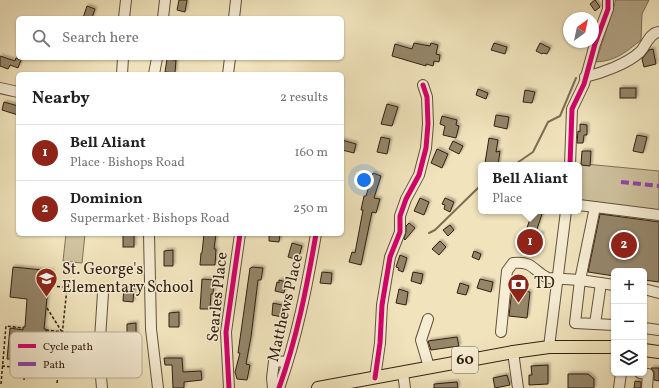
<!DOCTYPE html>
<meta charset="utf-8">
<style>
body{margin:0;font-family:Vollkorn,serif;background:#f6f6f6;color:#222}
.controls{position:absolute;right:12px;bottom:12px;display:grid;overflow:hidden;border-radius:6px;box-shadow:0 1px 3px #0004}
.controls button{width:36px;height:36px;display:grid;place-items:center;padding:0;border:0;border-bottom:1px solid #e0e0e0;background:#fff;color:#222;font:20px sans-serif}
.compass{position:absolute;left:563px;top:12px;width:36px;height:36px;border-radius:50%;background:#fff;box-shadow:0 1px 3px #0004;rotate:33deg}
.you{position:absolute;left:364px;top:180px;width:14px;height:14px;margin:-10px;border:3px solid #fff;border-radius:50%;background:#1a73e8;box-shadow:0 0 0 6px #1a73e833}
.badge{display:grid;place-items:center;width:26px;height:26px;border-radius:50%;background:#8f2418;color:#fff;font-size:13px;font-weight:700}
.pin{position:absolute;translate:-50% -50%;border:2px solid #fff;box-shadow:0 1px 4px #0006}
.popup{position:absolute;left:478px;top:162px;width:104px;height:52px;box-sizing:border-box;display:grid;place-content:center;border-radius:6px;background:#fff;filter:drop-shadow(0 1px 3px #0005);font-size:13px;white-space:nowrap;color:#767676}
.popup b{font-size:15px;color:#222}
.popup::after{content:'';position:absolute;left:50%;top:100%;margin-left:-8px;border:8px solid transparent;border-top-color:#fff}
.list{margin:0;padding:0;list-style:none}
h2{display:flex;justify-content:space-between;align-items:center;height:52px;margin:0;padding:0 16px;font-size:17px}
h2 small{font-size:13px;font-weight:400;color:#767676}
.list li{display:grid;grid-template-columns:26px 1fr auto;gap:12px;align-items:center;box-sizing:border-box;height:56px;padding:0 16px;border-top:1px solid #e0e0e0}
.list b{display:block;font-size:15px;white-space:nowrap}
.list p{margin:0;font-size:13px;white-space:nowrap;color:#767676}
.list em{font-size:13px;font-style:normal;color:#767676}
.icon{flex:none;width:22px;height:22px;fill:none;stroke:currentColor;stroke-width:2;stroke-linecap:round;stroke-linejoin:round}
.map{position:relative;flex:none;width:659px;height:388px;overflow:hidden}
.search{position:absolute;background:#fff;box-shadow:0 1px 3px #0004;left:16px;top:16px;width:328px;height:44px;display:flex;align-items:center;gap:10px;box-sizing:border-box;padding:0 14px;border-radius:6px;color:#767676;font-size:15px}
.panel{position:absolute;background:#fff;box-shadow:0 1px 3px #0004;left:16px;top:72px;width:328px;height:164px;border-radius:6px}
.map>svg:first-child{display:block}
.green{fill:#d0c3a0;stroke:#807258}
.water{fill:#b0a283;stroke:#7d6e55}
.lines{fill:none;stroke-linecap:round;stroke-linejoin:round}
.stream{stroke:#7d6e55;stroke-width:2}
.building{fill:#95866a;stroke:#312111;filter:url(#shadow)}
.minor-casing{stroke:#61523c;stroke-width:12}
.major-casing{stroke:#312111;stroke-width:14}
.path{stroke:#312111;stroke-width:1.5;stroke-dasharray:3 2;stroke-linecap:butt}
.minor{stroke:#f6edd4;stroke-width:10}
.major{stroke:#f1e4bd;stroke-width:12}
.quiet{stroke:#8e44ad;stroke-width:4;stroke-dasharray:8 4;stroke-linecap:butt}
.cycleway-casing{stroke:#f6edd4;stroke-width:8}
.cycleway{stroke:#d6006c;stroke-width:5}
.labels{text-anchor:middle;dominant-baseline:central;stroke-width:3;stroke-linejoin:round;paint-order:stroke}
.shield{fill:#f6edd4;stroke:#6c5e4c;stroke-width:1}
.shield-label{font-size:15px;font-weight:bold;fill:#312111}
.poi-label{font-size:16px;fill:#312111;stroke:#f6edd4;text-anchor:start}
.street-label{font-size:16px;fill:#312111;stroke:#f6edd4}
.key{fill:#f6edd4;stroke:#bbb09a;stroke-width:1}
.key-label{font-size:11px;fill:#312111}
</style>
<div class="map">
<svg width="659" height="388" viewBox="0 0 659 388">
<defs>
<filter id="shadow"><feDropShadow dx="2" dy="-2" stdDeviation="1" flood-color="#0004"/></filter>
</defs>
<rect width="100%" height="100%" fill="#f1e4bd"/>
<filter id="stains"><feTurbulence type="fractalNoise" baseFrequency=".005" numOctaves="4"/><feColorMatrix values="0 0 0 0 .2 0 0 0 0 .09 0 0 0 0 .02 0 0 0 .5 -.17"/></filter>
<radialGradient id="worn" r=".72"><stop offset=".6" stop-color="#630" stop-opacity="0"/><stop offset="1" stop-color="#630" stop-opacity=".3"/></radialGradient>
<g class="green">
<path d="M575,163l84,8v39l-80,-10v-35h-4z"/>
<path d="M66,234h19l-3,29 -19,-2z"/>
</g>
<path class="water" d="M615,0h34l-7,14 -1,26c-15,12 -25,21 -45,22l19,-59z"/>
<g class="lines">
<g class="stream">
<path d="M514,165l19,-13 15,-30 12,-6 16,-38"/>
<path d="M429,233l6,-3 46,-45"/>
</g>
</g>
<g class="building">
<path d="M179,0h8l-2,12 -8,-2z"/>
<path d="M595,0l5,7 -5,4 -5,-7z"/>
<path d="M87,6l8,3 -3,9h-9z"/>
<path d="M414,43l16,3 1,-3 7,2 -2,9 4,1 -1,7 -5,-1 -1,5 -7,-2v2l-34,-10 3,-12 17,5z"/>
<path d="M494,43l13,4 -2,7 -14,-4z"/>
<path d="M540,43l10,5 -3,6 -4,-1 -1,1 -6,-3z"/>
<path d="M653,49l3,15 -12,3 -2,-8 7,-9z"/>
<path d="M0,56l15,5 1,-3 5,2 -3,8 -8,-3 -2,4 -8,-3z"/>
<path d="M167,59l9,1 -1,13 -10,-1z"/>
<rect x="620" y="88" width="16" height="10"/>
<path d="M478,89l10,4 -2,6 -10,-4z"/>
<path d="M525,90l10,2 -3,11 -9,-1z"/>
<path d="M4,102l14,4v9l-16,-5z"/>
<path d="M387,104l11,3 -6,19 -11,-2z"/>
<path d="M496,115l13,2 -2,12 -13,-3z"/>
<path d="M442,116l15,4 -1,5 3,1 -3,12 -13,-3 2,-9 -5,-2z"/>
<path d="M580,124l7,1v10h-3l-1,8h-6l1,-12 2,1z"/>
<path d="M637,135l10,2 -4,16 -10,-2z"/>
<path d="M381,137l9,2 -3,15 -10,-2z"/>
<path d="M489,138l9,2 -2,12 4,-1 -2,14 -13,-2z"/>
<path d="M342,140l14,4 -2,9 -12,-3z"/>
<path d="M453,141l10,5 -4,8 -10,-5z"/>
<path d="M437,149l11,5 -6,14 -11,-5z"/>
<path d="M582,151h9l-1,15 -9,-1z"/>
<path d="M373,173l8,3 -7,22 6,1 -4,14 -4,-1 -11,53 -12,-3 3,-10 3,1 8,-43h-2l3,-14h2z"/>
<path d="M420,198l9,4 -5,13 -10,-4z"/>
<path d="M445,198l9,4 -4,10 -6,-3 1,-4 -3,-1z"/>
<path d="M533,211h10l-7,21 6,2 -7,21 -16,-5z"/>
<path d="M600,214l59,8v60l-15,-2v-9h-30v5l-26,-4z"/>
<path d="M409,223l6,5 -10,12 -1,-1 2,-7v-6z"/>
<path d="M450,225l4,5 -6,6 -5,-6z"/>
<path d="M204,234h12l-2,15h2l-1,16h-15l1,-12h1z"/>
<path d="M269,234h11l-1,8 -10,-1z"/>
<rect x="123" y="235" width="11" height="12"/>
<path d="M440,241l6,6 -7,8 -7,-6z"/>
<path d="M292,243l10,3 -4,14 -10,-3z"/>
<path d="M173,250v16h-9v-15z"/>
<path d="M474,251l7,3 -2,6 -7,-3z"/>
<path d="M400,255l7,3 -4,14 -5,-2 1,-2 -3,-1z"/>
<path d="M13,267l39,4 -2,17h-2l-4,41h2v3l12,1 -3,31 -17,-2v-2l-31,-1 3,-31 13,2v-3h2l2,-28 -17,-2z"/>
<path d="M252,267l11,1 -2,12h-3l-7,57 -5,27 4,1 -3,15 -10,-1 -2,-7 5,-19h-2l12,-85h1z"/>
<path d="M322,272l10,1 -1,11 -11,-1z"/>
<path d="M413,272l10,2 -2,10 -10,-3z"/>
<path d="M202,279l12,1 -1,14h-2l-1,15h-10z"/>
<path d="M480,279l13,3 -2,10 -14,-4z"/>
<path d="M279,280l7,2 -2,11 -9,-2 2,-9 2,1z"/>
<path d="M460,283l9,3 -3,9 -9,-2z"/>
<path d="M124,287h10l-1,15 -10,-1z"/>
<path d="M399,289l9,3 -2,13 -10,-2z"/>
<path d="M512,289l18,3 -3,26 -18,-2z"/>
<path d="M273,303l9,2v12l-10,-2z"/>
<path d="M179,312v15h-10v-14z"/>
<path d="M136,323v16h-9v-15z"/>
<path d="M457,337l2,9 -28,4 -3,-9z"/>
<path d="M137,354l2,23h-14l-2,-22z"/>
<path d="M164,358h18l1,14 18,-1 1,9 -18,2v6h-11l-1,-23h-7z"/>
<path d="M548,365v19l-19,1v-10h3l-1,-9z"/>
<path d="M651,368h8v13l-5,-1v-8z"/>
<path d="M568,374h20l6,5v9h-26z"/>
<path d="M507,375l3,10 -15,3 -2,-10z"/>
<path d="M635,381l6,1v6h-7z"/>
<path d="M457,382l1,6h-24v-4z"/>
</g>
<g class="lines">
<defs>
<g id="minor">
<path d="M124,18l2,-18"/>
<path d="M163,18l2,-18"/>
<path d="M234,18l2,-18"/>
<path d="M122,74l1,-16"/>
<path d="M154,74l3,-16"/>
<path d="M228,74l2,-16"/>
<path d="M585,77c17,-4 42,-13 55,-25 6,-6 9,-19 19,-20"/>
<path d="M0,88l18,4"/>
<path d="M570,165l2,-56 12,-25 11,-40 13,-35v-9"/>
<path d="M579,205l80,10"/>
<path d="M595,207l-15,73 -5,43 39,2"/>
<path d="M149,234l2,95 7,59"/>
<path d="M644,289l15,4"/>
<path d="M428,319l-7,21 8,27"/>
<path d="M595,324l6,-41"/>
<path d="M644,328l15,2"/>
<path d="M501,332l6,-61 6,-8c22,-2 19,8 35,15l32,2 34,5"/>
<path d="M549,347l17,-136"/>
<path d="M513,352l5,36"/>
<path d="M403,373l2,15"/>
<path d="M640,373l8,1 -1,14"/>
<path d="M375,378l5,-35 2,-38 8,-48 10,-25v-16l6,-17 13,-24 7,-27 2,-24 -1,-27 -4,-12"/>
<path d="M102,388l-3,-34 4,-61"/>
<path d="M229,388l-3,-56 14,-98"/>
<path d="M273,388l-1,-10 2,-17 13,1"/>
<path d="M279,388c18,-50 28,-102 37,-154"/>
<path d="M619,388l2,-15"/>
</g>
<g id="major">
<path d="M644,350l15,2"/>
<path d="M318,388l195,-36 36,-5h65"/>
</g>
</defs>
<use href="#minor" class="minor-casing"/>
<use href="#major" class="major-casing"/>
<g class="path">
<path d="M52,286l22,2"/>
<path d="M47,308l15,24"/>
<path d="M46,330l25,3"/>
<path d="M2,366l71,7"/>
<path d="M36,369l1,-9"/>
<path d="M24,380l2,-21"/>
<path d="M57,383l10,-95"/>
<path d="M1,384l5,-58 17,2"/>
</g>
<use href="#minor" class="minor"/>
<use href="#major" class="major"/>
<path class="quiet" d="M621,182l38,4"/>
<defs>
<g id="cycleway">
<path d="M570,165l2,-56 12,-25 11,-40 13,-35v-9"/>
<path d="M375,378l5,-35 2,-38 8,-48 10,-25v-16l6,-17 13,-24 7,-27 2,-24 -1,-27 -4,-12"/>
<path d="M229,388l-3,-56 14,-98"/>
<path d="M279,388c18,-50 28,-102 37,-154"/>
</g>
</defs>
<use href="#cycleway" class="cycleway-casing"/>
<use href="#cycleway" class="cycleway"/>
</g>
<defs>
<symbol id="school-pin" viewBox="-11 -11 22 30"><path d="M0 17L-7.5 6A9.5 9.5 0 1 1 7.5 6Z" fill="#8f2418" stroke="#f6edd4"/><path d="M0-5L7-2L0 1L-7-2ZM-4 1L0 2.5L4 1V4Q0 6-4 4Z" fill="#fff"/></symbol>
<symbol id="bank-pin" viewBox="-11 -11 22 30"><path d="M0 17L-7.5 6A9.5 9.5 0 1 1 7.5 6Z" fill="#8f2418" stroke="#f6edd4"/><path d="M-6-4H6V4H-6ZM0-2.3a2.3 2.3 0 1 0 0 4.6a2.3 2.3 0 1 0 0-4.6Z" fill="#fff"/></symbol>
</defs>
<g fill-rule="evenodd">
<use href="#school-pin" x="34" y="266" width="25" height="34"/>
<use href="#bank-pin" x="506" y="272" width="25" height="34"/>
</g>
<g class="labels">
<rect class="shield" x="452" y="347" width="26" height="26" rx="3"/>
<g class="shield-label">
<text x="465" y="360">60</text>
</g>
<g class="poi-label">
<text x="62" y="270">St. George's<tspan x="62" dy="18">Elementary School</tspan></text>
<text x="534" y="284">TD</text>
</g>
<g class="street-label">
<text transform="translate(218 297) rotate(-84)">Searles Place</text>
<text transform="translate(286 308) rotate(-77)">Matthews Place</text>
</g>
</g>
<rect x="10" y="332" width="132" height="46" rx="6" class="key"/>
<rect x="18" y="344" width="18" height="4" fill="#d6006c"/>
<rect x="18" y="362" width="18" height="4" fill="#8e44ad"/>
<g class="key-label">
<text x="43" y="350">Cycle path</text>
<text x="43" y="368">Path</text>
</g>
<rect width="100%" height="100%" filter="url(#stains)"/>
<rect width="100%" height="100%" fill="url(#worn)"/>
</svg>
<div class="controls">
<button>+</button>
<button>−</button>
<button><svg class="icon" aria-label="layers" viewBox="0 0 24 24"><path d="M12 4l9 5-9 5-9-5zM3 14l9 5 9-5"/></svg></button>
</div>
<svg class="compass" viewBox="-18 -18 36 36"><path d="M0-13l5 13h-10z" fill="#e53935"/><path d="M0 13l5-13h-10z" fill="#767676"/></svg>
<div class="you"></div>
<div class="pin badge" style="left:530px;top:242px">1</div>
<div class="popup"><b>Bell Aliant</b>Place</div>
<div class="pin badge" style="left:624px;top:245px">2</div>
<div class="search"><svg class="icon" aria-label="search" viewBox="0 0 24 24"><circle cx="10" cy="10" r="6"/><path d="M15 15l6 6"/></svg>Search here</div>
<section class="panel">
<h2>Nearby<small>2 results</small></h2>
<ul class="list">
<li><span class="badge">1</span><div><b>Bell Aliant</b><p>Place · Bishops Road</p></div><em>160 m</em></li>
<li><span class="badge">2</span><div><b>Dominion</b><p>Supermarket · Bishops Road</p></div><em>250 m</em></li>
</ul>
</section>
</div>
